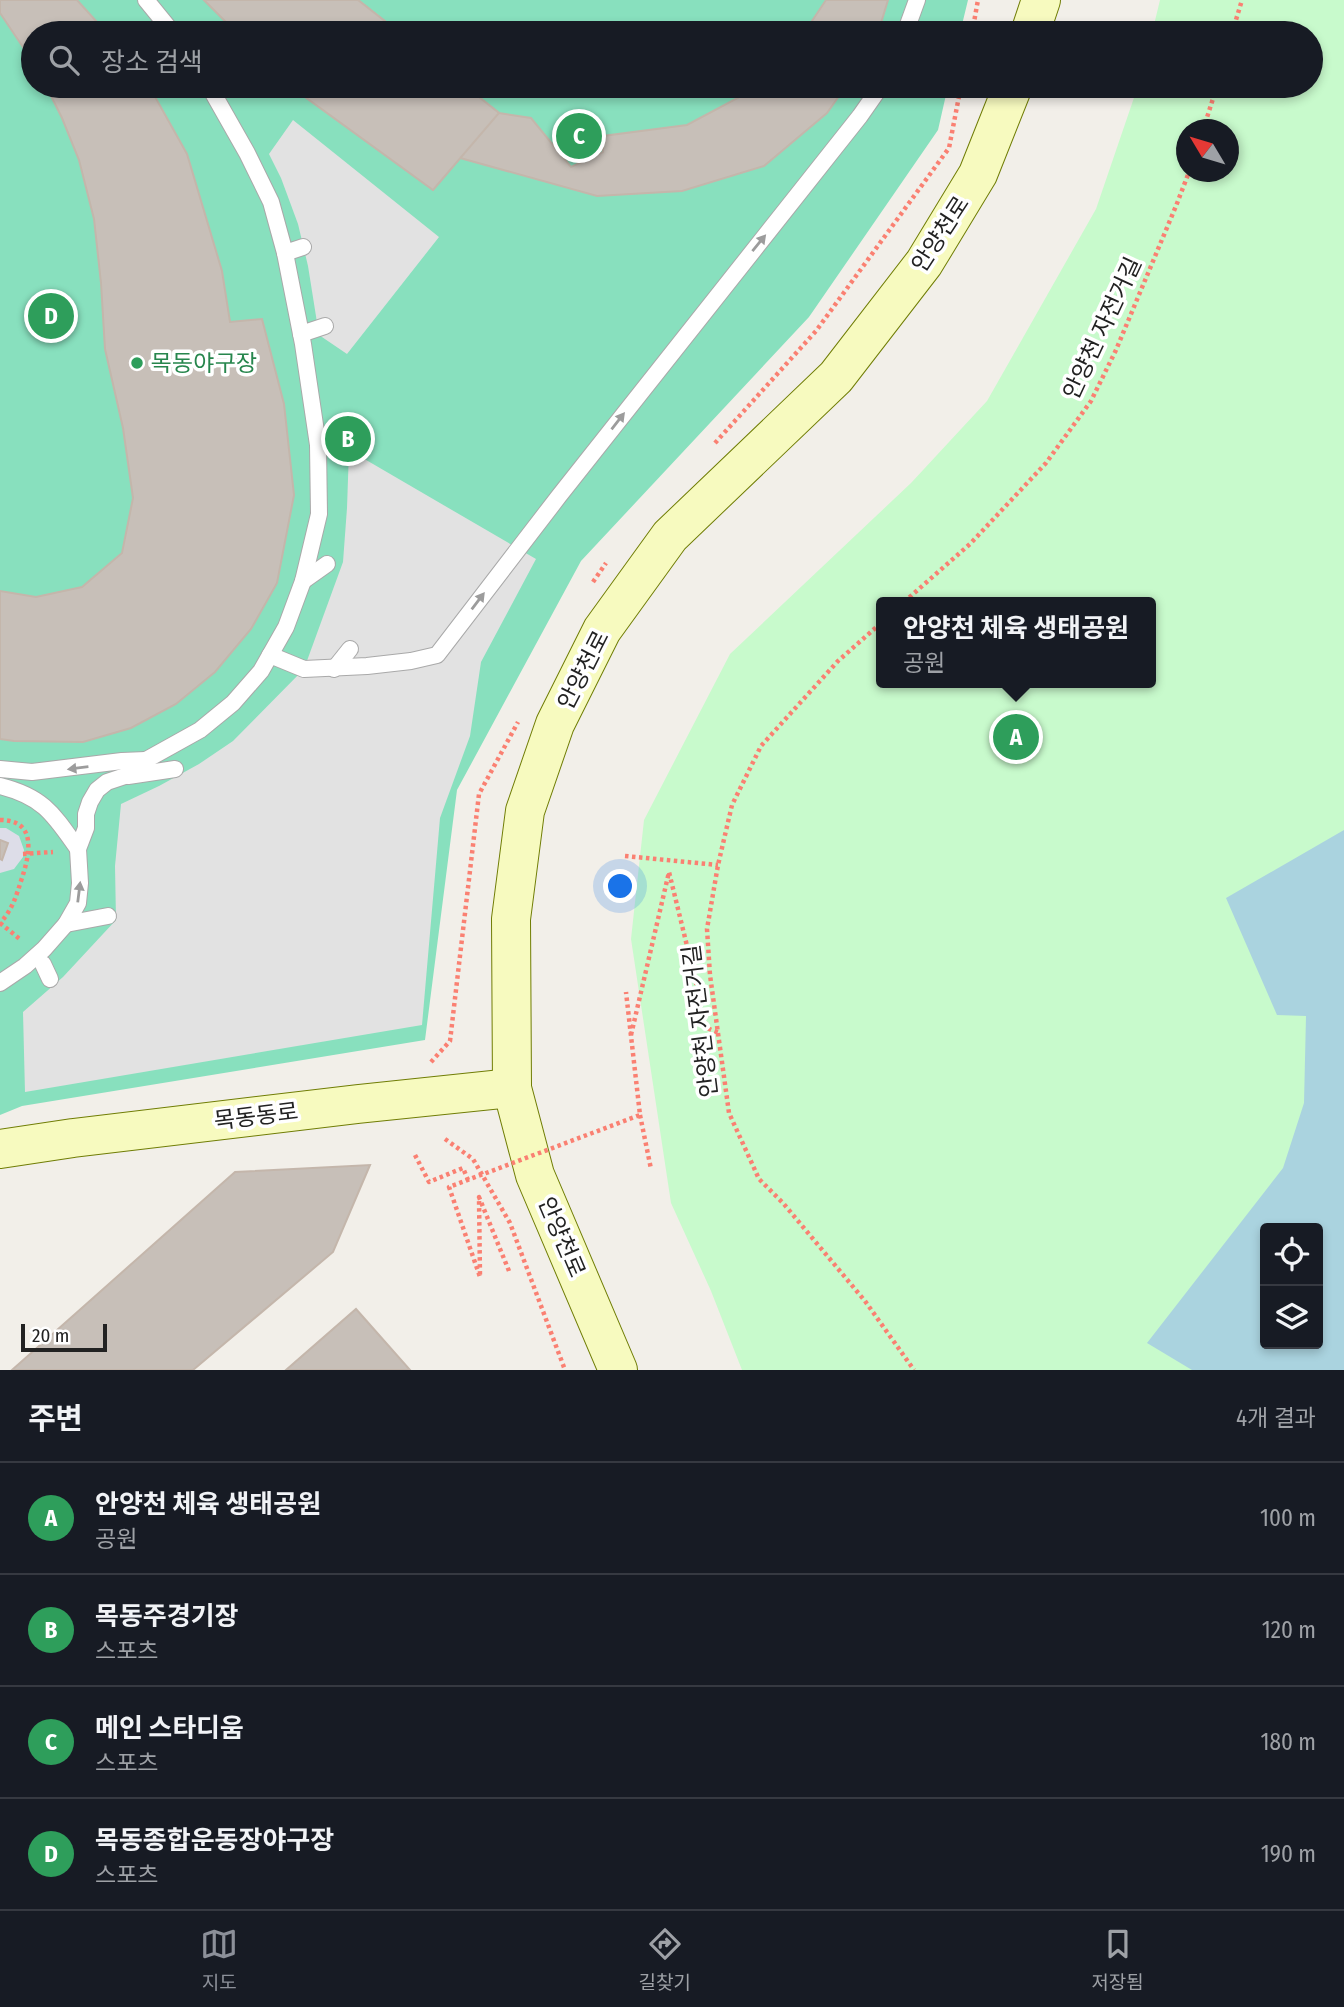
<!DOCTYPE html>
<html lang="ko">
<meta charset="utf-8">
<style>
body{margin:0;font-family:"Fira Sans Condensed","Noto Sans KR",sans-serif;background:#242831;color:#f1f3f6}
.controls{position:absolute;right:21px;bottom:21px;display:grid;overflow:hidden;border-radius:7px;box-shadow:0 4px 10px #0003}
.controls button{width:63px;height:63px;display:grid;place-items:center;padding:0;border:0;border-bottom:2px solid #363941;background:#171b24;color:#f1f3f6;font:35px sans-serif}
.compass{position:absolute;left:1176px;top:119px;width:63px;height:63px;border-radius:50%;background:#171b24;box-shadow:0 4px 10px #0003;rotate:308deg}
.scale{position:absolute;left:21px;bottom:18px;width:86px;box-sizing:border-box;padding-left:7px;border:4px solid #222;border-top:0;font-size:19px;line-height:24px;white-space:nowrap;color:#222;-webkit-text-stroke:5px #fff;paint-order:stroke}
.you{position:absolute;left:621px;top:887px;width:24px;height:24px;margin:-18px;border:5px solid #fff;border-radius:50%;background:#1a73e8;box-shadow:0 0 0 10px #1a73e833}
.badge{display:grid;place-items:center;width:46px;height:46px;border-radius:50%;background:#8c9099;color:#fff;font-size:23px;font-weight:700}
.pin{position:absolute;translate:-50% -50%;border:4px solid #fff;box-shadow:0 2px 7px #0006}
.popup{position:absolute;left:876px;top:597px;width:280px;height:91px;box-sizing:border-box;display:grid;place-content:center;border-radius:7px;background:#171b24;filter:drop-shadow(0 2px 5px #0005);font-size:23px;white-space:nowrap;color:#9ea1a6}
.popup b{font-size:26px;color:#f1f3f6}
.popup::after{content:'';position:absolute;left:50%;top:100%;margin-left:-14px;border:14px solid transparent;border-top-color:#171b24}
.list{margin:0;padding:0;list-style:none}
h2{display:flex;justify-content:space-between;align-items:center;height:91px;margin:0;padding:0 28px;font-size:30px}
h2 small{font-size:23px;font-weight:400;color:#9ea1a6}
.list li{display:grid;grid-template-columns:46px 1fr auto;gap:21px;align-items:center;box-sizing:border-box;height:112px;padding:0 28px;border-top:2px solid #363941}
.list b{display:block;font-size:26px;white-space:nowrap}
.list p{margin:0;font-size:23px;white-space:nowrap;color:#9ea1a6}
.list em{font-size:23px;font-style:normal;color:#9ea1a6}
.icon{flex:none;width:38px;height:38px;fill:none;stroke:currentColor;stroke-width:2;stroke-linecap:round;stroke-linejoin:round}
.map{position:relative;flex:none;width:1344px;height:1370px;overflow:hidden}
.search{position:absolute;background:#171b24;box-shadow:0 4px 10px #0003;left:21px;right:21px;top:21px;height:77px;display:flex;align-items:center;gap:18px;box-sizing:border-box;padding:0 24px;border-radius:38px;color:#9ea1a6;font-size:26px}
.sheet{height:539px;background:#171b24}
nav{display:flex;justify-content:space-around;align-items:center;box-sizing:border-box;height:98px;border-top:2px solid #363941;background:#171b24;font-size:19px;color:#9ea1a6}
nav a{display:grid;justify-items:center;gap:4px}
nav .on{color:#8c9099}
.map>svg:first-child{display:block}
.park{fill:#c8facc;fill-rule:evenodd}
.pitch{fill:#88e0be}
.parking{fill:#e2e2e2}
.plaza{fill:#dddde8}
.water{fill:#aad3df;fill-rule:evenodd}
.building{fill:#c7bfb8;stroke:#c4b6ab;stroke-width:2}
.lines{fill:none;stroke-linecap:round;stroke-linejoin:round}
.lane-casing{stroke:#a9a9a9;stroke-width:18}
.secondary-casing{stroke:#707d05;stroke-width:40}
.path{stroke:#fa8072;stroke-width:4.5;stroke-dasharray:3.5 3.5;stroke-linecap:butt}
.lane{stroke:#fff;stroke-width:16}
.secondary{stroke:#f7fabf;stroke-width:38}
.path-bridge{stroke:#fa8072;stroke-width:4.5;stroke-dasharray:3.5 3.5;stroke-linecap:butt}
.oneway{fill:#9c9c9c}
.leisure-dot{fill:#2e9e5b;stroke:#fff;stroke-width:2.5}
.labels{text-anchor:middle;dominant-baseline:central;stroke-width:7;stroke-linejoin:round;paint-order:stroke}
.street-label{font-size:23px;fill:#222;stroke:#fff}
.leisure-label{font-size:23px;fill:#27864d;stroke:#fff;text-anchor:start}
</style>
<div class="map">
<svg width="1344" height="1370" viewBox="0 0 1344 1370">
<rect width="100%" height="100%" fill="#f2efe9"/>
<path class="park" d="M1160,0h184v1370h-602l-31,-79 -40,-88 -40,-264 13,-119 86,-166 181,-171 76,-82 109,-192 42,-123h173v-53h-159zM1186,130h42v42h-42zM881,602h270v81h-270zM1265,1228h53v116h-53z"/>
<path class="pitch" d="M0,0h968l-8,33h-927v53h915l-10,44 -129,187 -228,244 -124,229 -32,250 -403,66 -22,9z"/>
<g class="parking">
<path d="M293,120l146,117 -92,117 -28,-19 -11,-69 -10,-42 -17,-46 -12,-24z"/>
<path d="M349,450l187,109 -55,103 -11,74 -30,82 -18,207 -397,67 -2,-80 40,-35 53,-57 -1,-54 6,-62 38,-18 40,-22 34,-23 71,-72 39,-107 4,-54z"/>
</g>
<path class="plaza" d="M0,828h6l13,8 5,14 -1,7 -9,12 -14,4z"/>
<path class="water" d="M1344,830v540h-152l-45,-27 136,-175 21,-65 2,-87 -29,-1 -51,-117zM1265,1228h53v116h-53z"/>
<g class="building">
<path d="M0,0h77l30,33h-74v29l-33,-49z"/>
<path d="M204,0h154l42,33h-163z"/>
<path d="M204,0h154l42,33h-163z"/>
<path d="M826,0h62l-10,33h-74z"/>
<path d="M46,86h103l38,68 35,117 8,51 32,-3 22,85 10,91 -17,88 -26,46 -36,43 -39,32 -45,24 -48,14 -69,-1 -14,-2v-148l36,6 46,-10 40,-34 11,-55 -10,-70 -18,-79 -4,-66 -7,-64 -15,-59 -17,-42z"/>
<path d="M290,86h175l34,27 32,5 40,49 32,-15v-16l84,-11 62,-33 6,-6h91l-19,27 -63,53 -82,25 -85,5 -137,-38 -27,32z"/>
<path d="M290,86h175l34,27 -66,77z"/>
<path d="M0,840l8,3 -6,17 -2,-1z"/>
<path d="M370,1165l-37,87 -140,118h-181l223,-198z"/>
<path d="M356,1309l54,61h-124z"/>
</g>
<g class="lines">
<defs>
<g id="lane">
<path d="M146,0l27,33"/>
<path d="M905,33l12,-33"/>
<path d="M285,253l18,-6"/>
<path d="M301,334l24,-8"/>
<path d="M303,581l24,-17"/>
<path d="M270,655l34,14 63,-3 44,-5 26,-6 122,-159 301,-380 21,-30"/>
<path d="M334,669l16,-20"/>
<path d="M0,769l32,3 90,-11 24,-1"/>
<path d="M128,776l47,-7"/>
<path d="M0,786c44,11 54,29 78,63"/>
<path d="M66,924l42,-8"/>
<path d="M43,964l7,15"/>
<path d="M0,983l25,-17 19,-17 22,-25 12,-21 2,-20 -2,-34 8,-21v-14l4,-12 7,-12 10,-8 18,-6 21,-16 54,-30 33,-27 28,-32 25,-44 17,-46 16,-67 -1,-69 -15,-101 -18,-91 -14,-51 -24,-49 -38,-67"/>
</g>
<g id="secondary">
<path d="M1030,33l11,-33"/>
<path d="M0,1149l73,-11 285,-34 154,-16"/>
<path d="M618,1370l-83,-195 -23,-87 -1,-169 14,-108 30,-87 47,-94 68,-94 166,-159 88,-114 54,-89 35,-88"/>
</g>
</defs>
<use href="#lane" class="lane-casing"/>
<use href="#secondary" class="secondary-casing"/>
<g class="path">
<path d="M972,33l6,-33"/>
<path d="M1232,33l10,-33"/>
<path d="M1203,130l14,-44"/>
<path d="M715,443l101,-112 133,-183 12,-62"/>
<path d="M593,582l13,-19"/>
<path d="M904,602l66,-58 76,-81 45,-62 25,-51 60,-144 13,-34"/>
<path d="M881,623l-43,38 -77,85 -29,59 -14,60 -11,64 3,46 19,138 30,66 24,24 82,98 49,69"/>
<path d="M0,820c37,0 30,33 22,58 -6,18 -9,31 -22,45"/>
<path d="M23,854l30,-2"/>
<path d="M625,856l93,9"/>
<path d="M0,923l21,17"/>
<path d="M631,1035l38,-163 38,156 12,5"/>
<path d="M431,1062l19,-21 29,-247 39,-72"/>
<path d="M640,1115l11,54"/>
<path d="M445,1139l28,20 37,64 55,147"/>
<path d="M415,1155l14,27 34,-14 5,12"/>
</g>
<use href="#lane" class="lane"/>
<use href="#secondary" class="secondary"/>
<path class="path-bridge" d="M509,1271l-30,-74 1,80 -31,-90 191,-72 -14,-123"/>
</g>
<defs><path id="oneway-solid" d="M-6-.8H1V-3.2L6.5 0L1 3.2V.8H-6Z" transform="scale(1.75)"/></defs>
<g class="oneway">
<use href="#oneway-solid" transform="translate(759 243) rotate(-51)"/>
<use href="#oneway-solid" transform="translate(618 421) rotate(-52)"/>
<use href="#oneway-solid" transform="translate(478 601) rotate(-53)"/>
<use href="#oneway-solid" transform="translate(78 768) rotate(173)"/>
<use href="#oneway-solid" transform="translate(79 892) rotate(-83)"/>
</g>
<circle class="leisure-dot" cx="137" cy="363" r="7"/>
<g class="labels">
<g class="street-label">
<text transform="translate(940 234) rotate(-57)">안양천로</text>
<text transform="translate(1102 328) rotate(-65)">안양천 자전거길</text>
<text transform="translate(583 670) rotate(-63)">안양천로</text>
<text transform="translate(700 1021) rotate(-97)">안양천 자전거길</text>
<text transform="translate(256 1116) rotate(-7)">목동동로</text>
<text transform="translate(562 1237) rotate(67)">안양천로</text>
</g>
<g class="leisure-label">
<text x="151" y="363">목동야구장</text>
</g>
</g>
</svg>
<div class="controls">
<button><svg class="icon" aria-label="locate" viewBox="0 0 24 24"><circle cx="12" cy="12" r="6"/><path d="M12 2v4M12 18v4M2 12h4M18 12h4"/></svg></button>
<button><svg class="icon" aria-label="layers" viewBox="0 0 24 24"><path d="M12 4l9 5-9 5-9-5zM3 14l9 5 9-5"/></svg></button>
</div>
<svg class="compass" viewBox="-18 -18 36 36"><path d="M0-13l5 13h-10z" fill="#e53935"/><path d="M0 13l5-13h-10z" fill="#9ea1a6"/></svg>
<div class="scale">20 m</div>
<div class="you"></div>
<div class="pin badge" style="left:1016px;top:737px;background:#2e9e5b">A</div>
<div class="popup"><b>안양천 체육 생태공원</b>공원</div>
<div class="pin badge" style="left:348px;top:439px;background:#2e9e5b">B</div>
<div class="pin badge" style="left:579px;top:136px;background:#2e9e5b">C</div>
<div class="pin badge" style="left:51px;top:316px;background:#2e9e5b">D</div>
<div class="search"><svg class="icon" aria-label="search" viewBox="0 0 24 24"><circle cx="10" cy="10" r="6"/><path d="M15 15l6 6"/></svg>장소 검색</div>
</div>
<section class="sheet">
<h2>주변<small>4개 결과</small></h2>
<ul class="list">
<li><span class="badge" style="background:#2e9e5b">A</span><div><b>안양천 체육 생태공원</b><p>공원</p></div><em>100 m</em></li>
<li><span class="badge" style="background:#2e9e5b">B</span><div><b>목동주경기장</b><p>스포츠</p></div><em>120 m</em></li>
<li><span class="badge" style="background:#2e9e5b">C</span><div><b>메인 스타디움</b><p>스포츠</p></div><em>180 m</em></li>
<li><span class="badge" style="background:#2e9e5b">D</span><div><b>목동종합운동장야구장</b><p>스포츠</p></div><em>190 m</em></li>
</ul>
</section>
<nav>
<a class="on"><svg class="icon" aria-label="map" viewBox="0 0 24 24"><path d="M3 6l6-2 6 2 6-2v14l-6 2-6-2-6 2zM9 4v14M15 6v14"/></svg>지도</a>
<a><svg class="icon" aria-label="directions" viewBox="0 0 24 24"><path d="M12 3l9 9-9 9-9-9zM9 14v-3h6M13 9l2 2-2 2"/></svg>길찾기</a>
<a><svg class="icon" aria-label="saved" viewBox="0 0 24 24"><path d="M7 4h10v16l-5-4-5 4z"/></svg>저장됨</a>
</nav>
